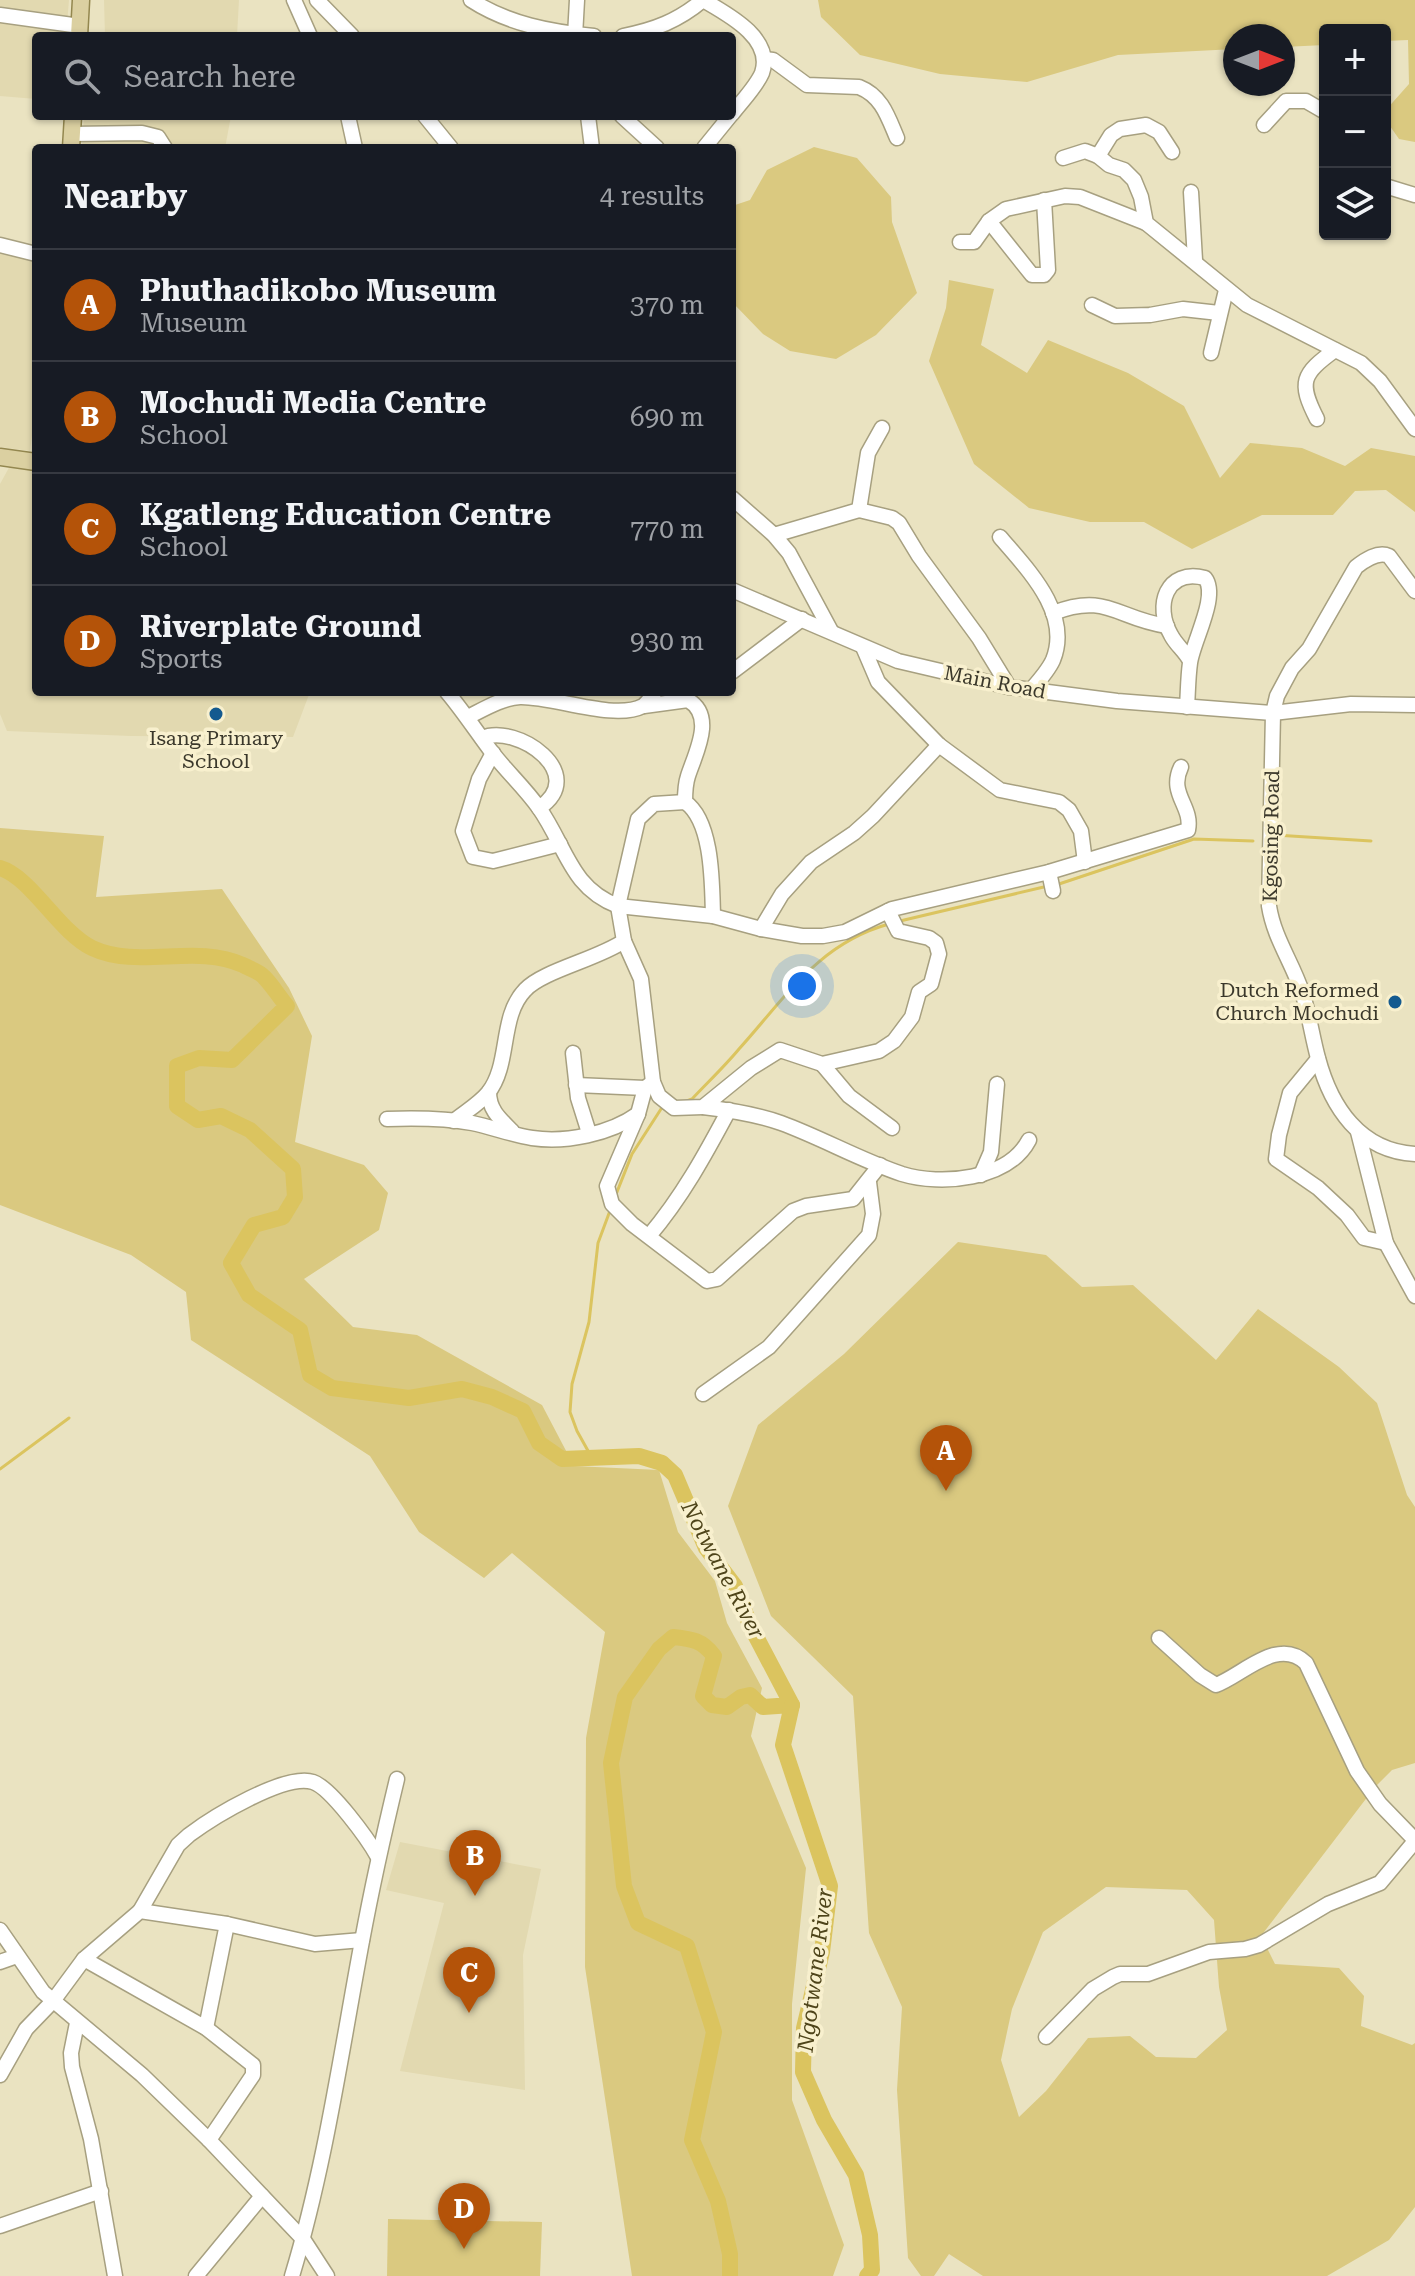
<!DOCTYPE html>
<meta charset="utf-8">
<style>
body{margin:0;font-family:"Roboto Serif",serif;background:#20242c;color:#f1f3f6}
.controls{position:absolute;right:24px;top:24px;display:grid;overflow:hidden;border-radius:8px;box-shadow:0 2px 6px #0004}
.controls button{width:72px;height:72px;display:grid;place-items:center;padding:0;border:0;border-bottom:2px solid #363941;background:#171b24;color:#f1f3f6;font:40px sans-serif}
.compass{position:absolute;left:1223px;top:24px;width:72px;height:72px;border-radius:50%;background:#171b24;box-shadow:0 2px 6px #0004;rotate:90deg}
.you{position:absolute;left:802px;top:986px;width:28px;height:28px;margin:-20px;border:6px solid #fff;border-radius:50%;background:#1a73e8;box-shadow:0 0 0 12px #1a73e833}
.badge{display:grid;place-items:center;width:52px;height:52px;border-radius:50%;background:#b45309;color:#fff;font-size:26px;font-weight:700}
.pin{position:absolute;translate:-50% -66px;filter:drop-shadow(0 2px 4px #0008)}
.pin::after{content:'';position:absolute;top:42px;width:28px;height:24px;background:inherit;clip-path:polygon(0 0,100% 0,50% 100%)}
.list{margin:0;padding:0;list-style:none}
h2{display:flex;justify-content:space-between;align-items:center;height:104px;margin:0;padding:0 32px;font-size:34px}
h2 small{font-size:26px;font-weight:400;color:#9ea1a6}
.list li{display:grid;grid-template-columns:52px 1fr auto;gap:24px;align-items:center;box-sizing:border-box;height:112px;padding:0 32px;border-top:2px solid #363941}
.list b{display:block;font-size:30px;white-space:nowrap}
.list p{margin:0;font-size:26px;white-space:nowrap;color:#9ea1a6}
.list em{font-size:26px;font-style:normal;color:#9ea1a6}
.icon{flex:none;width:44px;height:44px;fill:none;stroke:currentColor;stroke-width:2;stroke-linecap:round;stroke-linejoin:round}
.map{position:relative;flex:none;width:1415px;height:2276px;overflow:hidden}
.search{position:absolute;background:#171b24;box-shadow:0 2px 6px #0004;left:32px;top:32px;width:704px;height:88px;display:flex;align-items:center;gap:20px;box-sizing:border-box;padding:0 28px;border-radius:8px;color:#9ea1a6;font-size:30px}
.panel{position:absolute;background:#171b24;box-shadow:0 2px 6px #0004;left:32px;top:144px;width:704px;height:552px;border-radius:8px}
.map>svg:first-child{display:block}
.built{fill:#e2d9b0}
.green{fill:#dac980;fill-rule:evenodd}
.lines{fill:none;stroke-linecap:round;stroke-linejoin:round}
.stream{stroke:#dbc45f;stroke-width:3}
.river{stroke:#dbc45f;stroke-width:16}
.minor-casing{stroke:#a7a080;stroke-width:17}
.major-casing{stroke:#93874f;stroke-width:19}
.minor{stroke:#fff;stroke-width:14}
.major{stroke:#dbd0a1;stroke-width:16}
.poi-dot{fill:#145a8f;stroke:#f8f0ce;stroke-width:3}
.labels{text-anchor:middle;dominant-baseline:central;stroke-width:7;stroke-linejoin:round;paint-order:stroke}
.street-label{font-size:20px;fill:#3b382b;stroke:#f8f0ce}
.poi-label{font-size:20px;fill:#3b382b;stroke:#f8f0ce}
.water-label{font-size:22px;font-style:italic;fill:#4e441a;stroke:#f8f0ce}
</style>
<div class="map">
<svg width="1415" height="2276" viewBox="0 0 1415 2276">
<rect width="100%" height="100%" fill="#eae3c1"/>
<g class="built">
<path d="M0,0h69l-3,36h-30v63l-36,-3z"/>
<path d="M104,0h135l-2,36h-132z"/>
<path d="M84,116h147l-6,32h-143z"/>
<path d="M0,252l36,8v145l-6,46 -30,-4z"/>
<path d="M11,464l25,3v225h274l-17,45 -162,-1 -124,-5 -7,-17v-230z"/>
<path d="M400,1842l141,27 -18,86 2,135 -125,-19 44,-168 -58,-13z"/>
</g>
<g class="green">
<path d="M818,0h597v142l-16,-3 -14,-20v-8l24,-27 -1,-44 -23,1v-11h-60v15l-42,2v-11h-48v13l-117,6 -91,27 -87,-8 -80,-19 -39,-38z"/>
<path d="M814,147l43,11 34,39 1,25 25,71 -41,42 -40,24 -46,-8 -27,-17 -31,-32v-96l18,-6 17,-30z"/>
<path d="M949,280l45,9 -13,56 46,28 21,-33 80,33 56,33 36,72 30,-35 52,5 43,18 26,-18 44,8v56l-29,-22 -31,1 -22,24h-71l-70,34 -48,-27h-54l-61,-14 -55,-44 -45,-103 17,-53z"/>
<path d="M0,828l104,8 -8,61 126,-8 67,99 23,48 -17,106 69,23 24,28 -9,37 -75,49 49,48 64,8 125,70 32,61 85,4 19,62 37,49 12,42 35,65 -11,48 55,132 -14,136v96l52,145 -11,31h-201l-47,-309 1,-229 19,-106 -93,-79 -28,25 -65,-46 -49,-76 -179,-116 -5,-48 -55,-37 -131,-50z"/>
<path d="M958,1242l88,13 36,32 51,-2 83,75 42,-51 81,58 38,36 30,92 8,12v256l-23,7 -17,17 -114,149 14,28 64,4 25,28 -3,30 51,19 3,-2v164l-26,33 -62,36h-344l-34,-22 -15,22h-13l-13,-18 -11,-168 5,-83 -33,-74 -16,-237 -82,-80 -43,-110 30,-81 86,-71zM1106,1887l81,3 27,30 5,67 8,43 -31,28 -40,-1 -26,-21 -42,2 -42,53 -27,26 -18,-57 11,-51 31,-77z"/>
<path d="M388,2219l154,3 -2,54h-153z"/>
</g>
<g class="lines">
<g class="stream">
<path d="M1275,835l96,6"/>
<path d="M1056,885l138,-46 59,2"/>
<path d="M900,921l148,-35"/>
<path d="M684,1102l8,-3c16,-17 32,-32 47,-50 46,-51 80,-106 150,-125"/>
<path d="M615,1197l17,-43 29,-45 4,-2"/>
<path d="M592,1458l-15,-27 -7,-19 2,-28 17,-62 9,-79 13,-35"/>
<path d="M0,1469l69,-51"/>
</g>
<g class="river">
<path d="M0,868c31,9 59,64 92,80 47,22 103,-5 151,17 7,4 16,6 21,12 9,9 15,20 23,29l-55,54 -33,-2 -22,8v40l21,14 23,-4 29,14 43,39 2,28 -12,20 -29,8 -23,38 18,32 51,35 10,45 22,13 77,10 53,-9 30,8 31,14 16,32 23,16 77,-3 23,7 13,12 31,73 29,38 15,39 42,80 -29,2 -13,-12 -9,2 -14,10 -15,-2 -9,-9 11,-40c-12,-16 -22,-17 -41,-19l-14,12 -34,48 -14,66 13,123 14,37 49,23 27,86 -22,108 26,61 12,53v22"/>
<path d="M792,1705l-9,40 47,141 -8,66 -18,76 -1,44 21,48 32,55 14,60 2,35 -5,6"/>
</g>
<defs>
<g id="minor">
<path d="M294,0l16,36"/>
<path d="M317,0l35,36"/>
<path d="M471,0c37,24 80,32 123,36"/>
<path d="M0,15l80,11"/>
<path d="M575,36l2,-36"/>
<path d="M623,36c31,-6 55,-15 80,-36 24,14 71,38 59,73 -6,14 -21,29 -30,41"/>
<path d="M764,59l9,1 34,25 52,2c23,9 29,30 38,51"/>
<path d="M348,116l7,32"/>
<path d="M425,116l26,32"/>
<path d="M588,116l4,32"/>
<path d="M622,116l35,32"/>
<path d="M1264,125l22,-24h20l19,11"/>
<path d="M72,134l70,-1 16,4 7,11"/>
<path d="M704,148l26,-32"/>
<path d="M1172,152l-13,-20 -13,-7 -26,4 -9,6 -13,21 11,9 15,5 10,10 7,17 5,26 101,82 114,58 19,18 35,48"/>
<path d="M1063,158l22,-7 13,5"/>
<path d="M1385,186l30,9"/>
<path d="M1191,192l4,68"/>
<path d="M989,221l43,54h12l4,-5 -4,-70"/>
<path d="M960,242h14l15,-21 17,-12 59,-13 15,1 66,26"/>
<path d="M0,245l36,9"/>
<path d="M1092,305l23,11 35,-1 33,-6 36,4"/>
<path d="M1211,353l15,-63"/>
<path d="M1317,419c-19,-37 -15,-45 18,-69"/>
<path d="M732,498l42,37 15,18 42,78"/>
<path d="M859,510l33,8 7,5 20,33 60,82 30,49"/>
<path d="M774,535l85,-25 9,-57 14,-25"/>
<path d="M1000,537c27,32 72,76 53,123 -5,11 -15,22 -23,31"/>
<path d="M732,590l166,71 111,26 108,14 156,12 78,-9 64,1"/>
<path d="M1415,591l-26,-35c-11,-5 -24,4 -33,11l-47,82 -17,19 -15,28 -4,17 -4,193c5,32 23,56 33,86 7,21 10,44 16,66 13,49 42,93 97,96"/>
<path d="M1053,613c54,-21 64,6 114,13"/>
<path d="M863,647l15,35 61,63 61,45 59,12 10,8 12,21 4,31"/>
<path d="M732,672l70,-53"/>
<path d="M447,692c16,19 29,39 44,59 15,20 34,37 48,57 27,38 31,80 79,98l95,10 48,13 41,7h21l22,-4 47,-23 157,-37 139,-42c5,-24 -20,-36 -7,-63"/>
<path d="M644,706l44,-6c28,16 7,54 0,76 -3,9 -3,17 -3,26"/>
<path d="M1187,707c1,-15 1,-30 3,-44 3,-22 29,-67 15,-85 -39,-10 -51,28 -34,57 5,10 14,16 19,26"/>
<path d="M468,717c16,-8 34,-19 52,-20 33,-1 94,24 123,9 4,-3 9,-10 12,-14"/>
<path d="M482,738c35,-15 108,36 57,70"/>
<path d="M493,753l-14,26 -16,52 10,26 20,4 67,-17"/>
<path d="M1049,872l4,19"/>
<path d="M713,916c-1,-31 0,-95 -28,-114l-31,2 -16,15 -20,87 6,35 17,38 12,103 6,14 15,12 29,-1 48,-39 29,-18 42,14 57,-13 15,-10 18,-24 7,-25 12,-8 8,-30 -3,-11 -7,-5 -31,-7 -10,-20"/>
<path d="M761,929l21,-35 29,-32 43,-29 19,-17 66,-71"/>
<path d="M573,1053l5,45 11,35"/>
<path d="M1318,1059l-28,34 -11,42 -3,24 42,29 29,27 17,23 22,5"/>
<path d="M822,1064l27,32 43,32"/>
<path d="M653,1082l-8,6 -7,26 -31,72 5,18 20,20 75,57 10,-2 76,-68 13,-5 47,-7 27,-34"/>
<path d="M576,1085l69,3"/>
<path d="M489,1092c0,18 11,27 23,39"/>
<path d="M703,1107c26,3 53,7 78,16 41,15 79,37 121,51 39,12 106,6 127,-34"/>
<path d="M387,1119c28,-1 57,-1 85,4 20,4 40,12 60,15 34,5 78,-4 106,-24"/>
<path d="M454,1121c11,-9 25,-17 34,-28 23,-29 11,-76 37,-103 17,-19 73,-31 99,-49"/>
<path d="M1358,1132l28,111 29,53"/>
<path d="M981,1175l10,-23 6,-68"/>
<path d="M649,1236c33,-39 56,-81 80,-126"/>
<path d="M703,1394l66,-47 100,-112 4,-21 -4,-32"/>
<path d="M1159,1638l41,37 16,10c27,-10 62,-49 90,-22l51,108 23,33 35,36"/>
<path d="M140,1911l38,-66 11,-10c24,-18 96,-62 124,-53 18,6 55,57 65,75"/>
<path d="M0,1930l43,62 99,83 67,65 94,99 24,37"/>
<path d="M84,1959l122,69 47,37v10l-44,65"/>
<path d="M0,1962l17,-6"/>
<path d="M77,2023l-6,30 1,14 19,72 24,137"/>
<path d="M206,2028l21,-104"/>
<path d="M1046,2037l47,-48 20,-12 7,-3h28l61,-22 36,-3 14,-4 69,-41 52,-21 35,-42"/>
<path d="M0,2075l26,-46 27,-28 31,-42 56,-48 87,13 88,20 47,-4"/>
<path d="M0,2226l101,-35"/>
<path d="M196,2276l66,-80"/>
<path d="M292,2276c33,-109 49,-223 70,-335 10,-54 22,-108 35,-162"/>
</g>
<g id="major">
<path d="M79,36l2,-36"/>
<path d="M71,148l2,-32"/>
<path d="M0,457l36,5"/>
</g>
</defs>
<use href="#minor" class="minor-casing"/>
<use href="#major" class="major-casing"/>
<use href="#minor" class="minor"/>
<use href="#major" class="major"/>
</g>
<g class="poi-dot">
<circle cx="216" cy="714" r="8"/>
<circle cx="1395" cy="1002" r="8"/>
</g>
<g class="labels">
<g class="street-label">
<text transform="translate(995 682) rotate(11)">Main Road</text>
<text transform="translate(1271 836) rotate(-89)">Kgosing Road</text>
</g>
<g class="poi-label">
<text x="216" y="738">Isang Primary<tspan x="216" dy="23">School</tspan></text>
<text x="1379" y="990" text-anchor="end">Dutch Reformed<tspan x="1379" dy="23">Church Mochudi</tspan></text>
</g>
<g class="water-label">
<text transform="translate(723 1570) rotate(62)">Notwane River</text>
<text transform="translate(815 1970) rotate(-83)">Ngotwane River</text>
</g>
</g>
</svg>
<div class="controls">
<button>+</button>
<button>−</button>
<button><svg class="icon" aria-label="layers" viewBox="0 0 24 24"><path d="M12 4l9 5-9 5-9-5zM3 14l9 5 9-5"/></svg></button>
</div>
<svg class="compass" viewBox="-18 -18 36 36"><path d="M0-13l5 13h-10z" fill="#e53935"/><path d="M0 13l5-13h-10z" fill="#9ea1a6"/></svg>
<div class="you"></div>
<div class="pin badge" style="left:946px;top:1491px">A</div>
<div class="pin badge" style="left:475px;top:1896px">B</div>
<div class="pin badge" style="left:469px;top:2013px">C</div>
<div class="pin badge" style="left:464px;top:2249px">D</div>
<div class="search"><svg class="icon" aria-label="search" viewBox="0 0 24 24"><circle cx="10" cy="10" r="6"/><path d="M15 15l6 6"/></svg>Search here</div>
<section class="panel">
<h2>Nearby<small>4 results</small></h2>
<ul class="list">
<li><span class="badge">A</span><div><b>Phuthadikobo Museum</b><p>Museum</p></div><em>370 m</em></li>
<li><span class="badge">B</span><div><b>Mochudi Media Centre</b><p>School</p></div><em>690 m</em></li>
<li><span class="badge">C</span><div><b>Kgatleng Education Centre</b><p>School</p></div><em>770 m</em></li>
<li><span class="badge">D</span><div><b>Riverplate Ground</b><p>Sports</p></div><em>930 m</em></li>
</ul>
</section>
</div>
